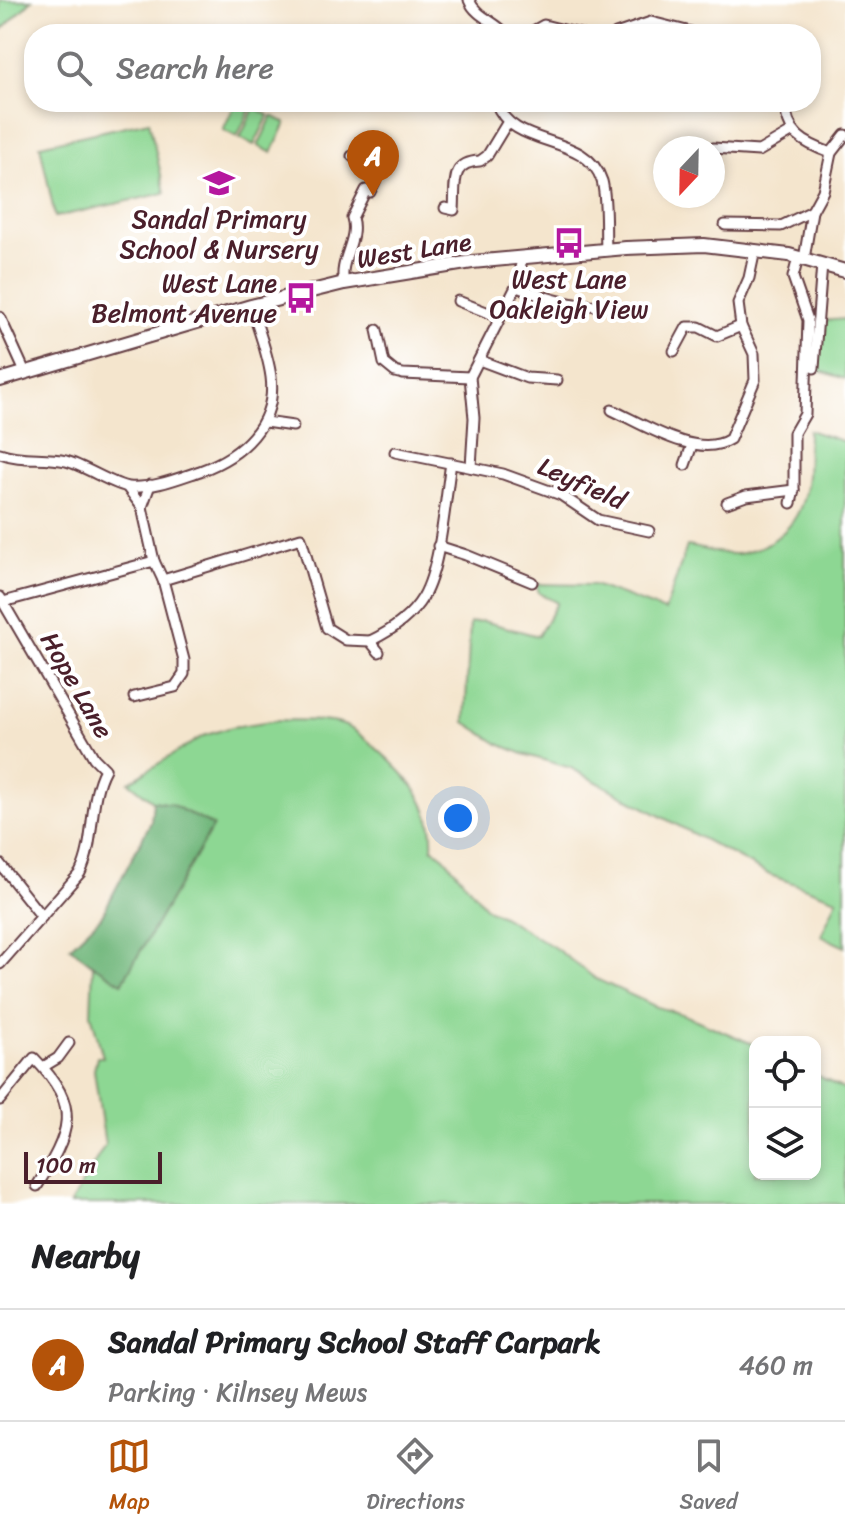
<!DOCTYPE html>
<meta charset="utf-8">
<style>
body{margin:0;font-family:Sriracha,sans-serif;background:#f2f2f2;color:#202124}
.controls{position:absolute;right:24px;bottom:24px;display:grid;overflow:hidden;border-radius:16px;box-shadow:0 4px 12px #0003}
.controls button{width:72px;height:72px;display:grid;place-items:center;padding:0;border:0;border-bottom:2px solid #e0e0e0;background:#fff;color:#202124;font:40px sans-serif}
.compass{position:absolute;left:653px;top:136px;width:72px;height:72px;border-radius:50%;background:#fff;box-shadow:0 4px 12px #0003;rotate:202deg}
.scale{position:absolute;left:24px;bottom:20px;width:138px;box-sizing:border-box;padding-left:8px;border:4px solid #4a1f2b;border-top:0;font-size:22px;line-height:28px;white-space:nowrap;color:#4a1f2b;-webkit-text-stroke:6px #fff;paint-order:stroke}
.you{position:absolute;left:458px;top:818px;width:28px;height:28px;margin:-20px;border:6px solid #fff;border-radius:50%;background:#1a73e8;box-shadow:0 0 0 12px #1a73e833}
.badge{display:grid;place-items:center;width:52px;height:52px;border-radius:50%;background:#b45309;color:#fff;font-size:26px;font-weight:700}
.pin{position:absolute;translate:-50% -66px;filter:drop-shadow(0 2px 4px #0008)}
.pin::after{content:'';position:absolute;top:42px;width:28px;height:24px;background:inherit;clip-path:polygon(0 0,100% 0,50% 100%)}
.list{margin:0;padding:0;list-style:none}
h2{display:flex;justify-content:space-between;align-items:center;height:104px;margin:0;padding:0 32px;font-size:34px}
h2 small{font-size:26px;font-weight:400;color:#757577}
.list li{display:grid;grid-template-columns:52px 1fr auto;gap:24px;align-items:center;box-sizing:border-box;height:112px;padding:0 32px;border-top:2px solid #e0e0e0}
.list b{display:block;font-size:30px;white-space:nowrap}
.list p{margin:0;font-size:26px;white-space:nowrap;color:#757577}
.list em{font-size:26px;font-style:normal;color:#757577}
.icon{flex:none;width:44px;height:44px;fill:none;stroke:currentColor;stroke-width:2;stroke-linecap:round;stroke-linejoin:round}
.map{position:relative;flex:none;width:845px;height:1204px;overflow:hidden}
.search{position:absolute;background:#fff;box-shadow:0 4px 12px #0003;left:24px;right:24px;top:24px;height:88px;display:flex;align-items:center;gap:20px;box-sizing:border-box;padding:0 28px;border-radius:32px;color:#757577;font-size:30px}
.sheet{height:216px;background:#fff}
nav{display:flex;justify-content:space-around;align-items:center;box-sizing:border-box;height:112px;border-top:2px solid #e0e0e0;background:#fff;font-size:22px;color:#757577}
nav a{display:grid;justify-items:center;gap:4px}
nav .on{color:#b45309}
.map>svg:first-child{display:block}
.green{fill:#8dd793;stroke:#6c7b5f;stroke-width:2}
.forest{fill:#72b87d;stroke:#5e6c54;stroke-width:2}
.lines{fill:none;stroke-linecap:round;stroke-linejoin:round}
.street-casing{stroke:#643d43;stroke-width:13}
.secondary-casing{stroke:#643d43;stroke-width:16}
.street{stroke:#fff;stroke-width:9}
.secondary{stroke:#fff;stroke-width:12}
.labels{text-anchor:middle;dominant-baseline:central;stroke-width:8;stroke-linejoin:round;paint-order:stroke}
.poi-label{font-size:26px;fill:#4a1f2b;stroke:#fff}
.street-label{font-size:26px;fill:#4a1f2b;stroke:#fff}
</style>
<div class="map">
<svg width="845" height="1204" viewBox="0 0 845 1204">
<rect width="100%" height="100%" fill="#fff"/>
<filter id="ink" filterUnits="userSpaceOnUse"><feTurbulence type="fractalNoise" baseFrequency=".0125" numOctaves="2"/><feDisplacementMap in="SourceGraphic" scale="16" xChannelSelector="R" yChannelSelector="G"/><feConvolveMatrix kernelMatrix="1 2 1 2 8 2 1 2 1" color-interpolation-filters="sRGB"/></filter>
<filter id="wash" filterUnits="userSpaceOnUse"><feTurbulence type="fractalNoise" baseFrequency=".006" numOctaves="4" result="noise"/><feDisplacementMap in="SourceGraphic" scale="32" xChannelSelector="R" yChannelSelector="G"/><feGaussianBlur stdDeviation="1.8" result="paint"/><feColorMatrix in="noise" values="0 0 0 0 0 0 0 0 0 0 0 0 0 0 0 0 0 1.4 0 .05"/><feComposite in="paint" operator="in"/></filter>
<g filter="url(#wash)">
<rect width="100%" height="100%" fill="#f4e5cd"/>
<g class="green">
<path d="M0,0h32l-32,32z"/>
<path d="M236,102l15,5 -14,30 -14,-7z"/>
<path d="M254,108l15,7 -15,30 -14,-7z"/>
<path d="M272,116l14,7 -14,30 -14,-7z"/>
<path d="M149,121l16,72 -110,24 -15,-72z"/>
<path d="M845,319v60l-28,-9 3,-49z"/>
<path d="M808,430l37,12v505l-24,-11 16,-37 -67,-24 -199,-107 -48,-14 -24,-10 -34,-22 5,-99 13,-2 55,15 19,-33 -18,-10 -3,-9 58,1 71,26 22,-65c16,2 33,9 49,8 10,0 20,-5 29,-9 48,-26 42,-68 43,-115z"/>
<path d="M278,720c19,1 44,-1 62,4 14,4 26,15 36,24 31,27 59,57 56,100l12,9 43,52 15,7 53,32 41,31 61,28 25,7 73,31v129h60v-100l30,16v114h-775l35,-59 -11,-75 3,-13h6l-12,-43 2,-49 30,17 48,-178 -18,-3 -24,-19 74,-46 29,-9z"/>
</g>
<path class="forest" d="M153,801l18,3 42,22 -91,157 -29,-18 -23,-18 31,-30 50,-95z"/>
</g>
<g filter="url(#ink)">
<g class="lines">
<defs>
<g id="street">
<path d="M469,0c7,17 26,21 37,34"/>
<path d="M528,34l16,-9 36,9"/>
<path d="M616,34l35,-12 48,12"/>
<path d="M496,102c16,49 90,29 106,79 5,18 3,50 4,69"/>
<path d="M785,102c1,32 18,41 46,51"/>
<path d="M713,148l46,3 34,-20"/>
<path d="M445,208l9,2c2,-25 -5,-48 26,-49l7,-5 20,-33"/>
<path d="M725,225l56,1 31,-15"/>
<path d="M804,259l8,-48 11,-20 8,-38 14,-18"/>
<path d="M344,283c-6,-22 15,-43 8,-65l14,-28 4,2 11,-23 -29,-13"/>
<path d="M517,287c31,12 59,21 94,18"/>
<path d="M458,301l41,16"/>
<path d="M0,317l25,55"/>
<path d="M377,330l7,33 11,9 8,2 67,3"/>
<path d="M674,351l13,-24h12l18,9 24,-10"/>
<path d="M479,360l48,18 30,2"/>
<path d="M814,368l8,-104"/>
<path d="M612,410c31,14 86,50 118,29l25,-59 -1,-26 -13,-28 -3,-23 11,-25 6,-28"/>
<path d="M265,422l28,4"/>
<path d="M395,452l108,22 58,21 37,25 51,11"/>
<path d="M0,453c21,8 44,3 66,8 19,5 49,25 63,26 23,2 50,-9 71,-16 42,-15 77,-47 71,-94 -3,-24 -13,-48 -20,-71"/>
<path d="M685,465l7,-20"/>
<path d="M471,467l3,-49 -4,-41 52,-102 -2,-17"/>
<path d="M127,487l15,20 8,-22"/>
<path d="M727,503l19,-7 48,-6v-57l11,-19 3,-94 -15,-43 5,-19"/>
<path d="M791,503l3,-13"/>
<path d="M142,507l12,54"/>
<path d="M438,546l28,9 66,27"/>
<path d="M0,597l94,161 11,11c-17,31 -9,72 -25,104l-80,91"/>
<path d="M3,602l151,-41 9,19 138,-42 26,90 19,12 24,1 9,11"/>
<path d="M370,641c21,-10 41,-24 53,-44 18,-31 22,-97 28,-134"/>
<path d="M134,697l41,-10 9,-13v-14l-21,-80"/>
<path d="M0,864l42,53"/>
<path d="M43,1067l15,-9 11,-15"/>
<path d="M0,1100l34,-42c49,50 36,74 3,128"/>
</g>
<path id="secondary" d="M0,380l251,-74 93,-23 128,-21 154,-14 78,-3 85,10 56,16"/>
</defs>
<use href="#street" class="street-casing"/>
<use href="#secondary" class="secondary-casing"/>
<use href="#street" class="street"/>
<use href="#secondary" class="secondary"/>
</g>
</g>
<defs>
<symbol id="school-bare" viewBox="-9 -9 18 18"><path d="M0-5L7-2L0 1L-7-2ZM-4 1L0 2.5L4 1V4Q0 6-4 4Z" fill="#b5179e" stroke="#fff" stroke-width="2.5" paint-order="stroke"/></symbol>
<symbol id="bus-bare" viewBox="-9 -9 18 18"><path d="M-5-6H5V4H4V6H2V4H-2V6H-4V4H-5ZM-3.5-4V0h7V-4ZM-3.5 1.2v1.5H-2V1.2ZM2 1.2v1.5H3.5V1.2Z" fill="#b5179e" stroke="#fff" stroke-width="2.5" paint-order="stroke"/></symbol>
</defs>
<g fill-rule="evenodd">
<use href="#school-bare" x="197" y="161" width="44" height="44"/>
<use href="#bus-bare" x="547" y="221" width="44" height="44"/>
<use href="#bus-bare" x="279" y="276" width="44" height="44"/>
</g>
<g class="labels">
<g class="poi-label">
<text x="219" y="219">Sandal Primary<tspan x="219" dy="30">School &amp; Nursery</tspan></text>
<text x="569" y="279">West Lane<tspan x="569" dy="30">Oakleigh View</tspan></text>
<text x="277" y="283" text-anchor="end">West Lane<tspan x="277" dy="30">Belmont Avenue</tspan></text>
</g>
<g class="street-label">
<text transform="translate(414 250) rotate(-9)">West Lane</text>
<text transform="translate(582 483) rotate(24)">Leyfield</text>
<text transform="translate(77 685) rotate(60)">Hope Lane</text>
</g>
</g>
</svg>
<div class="controls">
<button><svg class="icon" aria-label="locate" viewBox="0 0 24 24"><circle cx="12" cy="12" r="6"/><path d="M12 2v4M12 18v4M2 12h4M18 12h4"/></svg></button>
<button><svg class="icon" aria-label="layers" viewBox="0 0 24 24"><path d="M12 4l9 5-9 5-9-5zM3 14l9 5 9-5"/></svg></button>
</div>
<svg class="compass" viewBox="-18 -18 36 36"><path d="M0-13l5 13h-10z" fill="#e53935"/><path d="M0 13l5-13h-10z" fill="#757577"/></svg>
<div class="scale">100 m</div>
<div class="you"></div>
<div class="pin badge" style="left:373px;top:196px">A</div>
<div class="search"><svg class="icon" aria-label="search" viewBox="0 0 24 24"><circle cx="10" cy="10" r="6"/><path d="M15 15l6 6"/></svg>Search here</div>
</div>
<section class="sheet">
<h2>Nearby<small></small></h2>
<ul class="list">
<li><span class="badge">A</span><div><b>Sandal Primary School Staff Carpark</b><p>Parking · Kilnsey Mews</p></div><em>460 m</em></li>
</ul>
</section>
<nav>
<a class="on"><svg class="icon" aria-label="map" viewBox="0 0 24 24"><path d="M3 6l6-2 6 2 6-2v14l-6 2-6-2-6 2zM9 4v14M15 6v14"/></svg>Map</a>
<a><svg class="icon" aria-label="directions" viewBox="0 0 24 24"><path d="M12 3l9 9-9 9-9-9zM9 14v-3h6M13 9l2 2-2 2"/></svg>Directions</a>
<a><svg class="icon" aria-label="saved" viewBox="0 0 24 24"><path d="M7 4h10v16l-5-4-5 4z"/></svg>Saved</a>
</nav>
